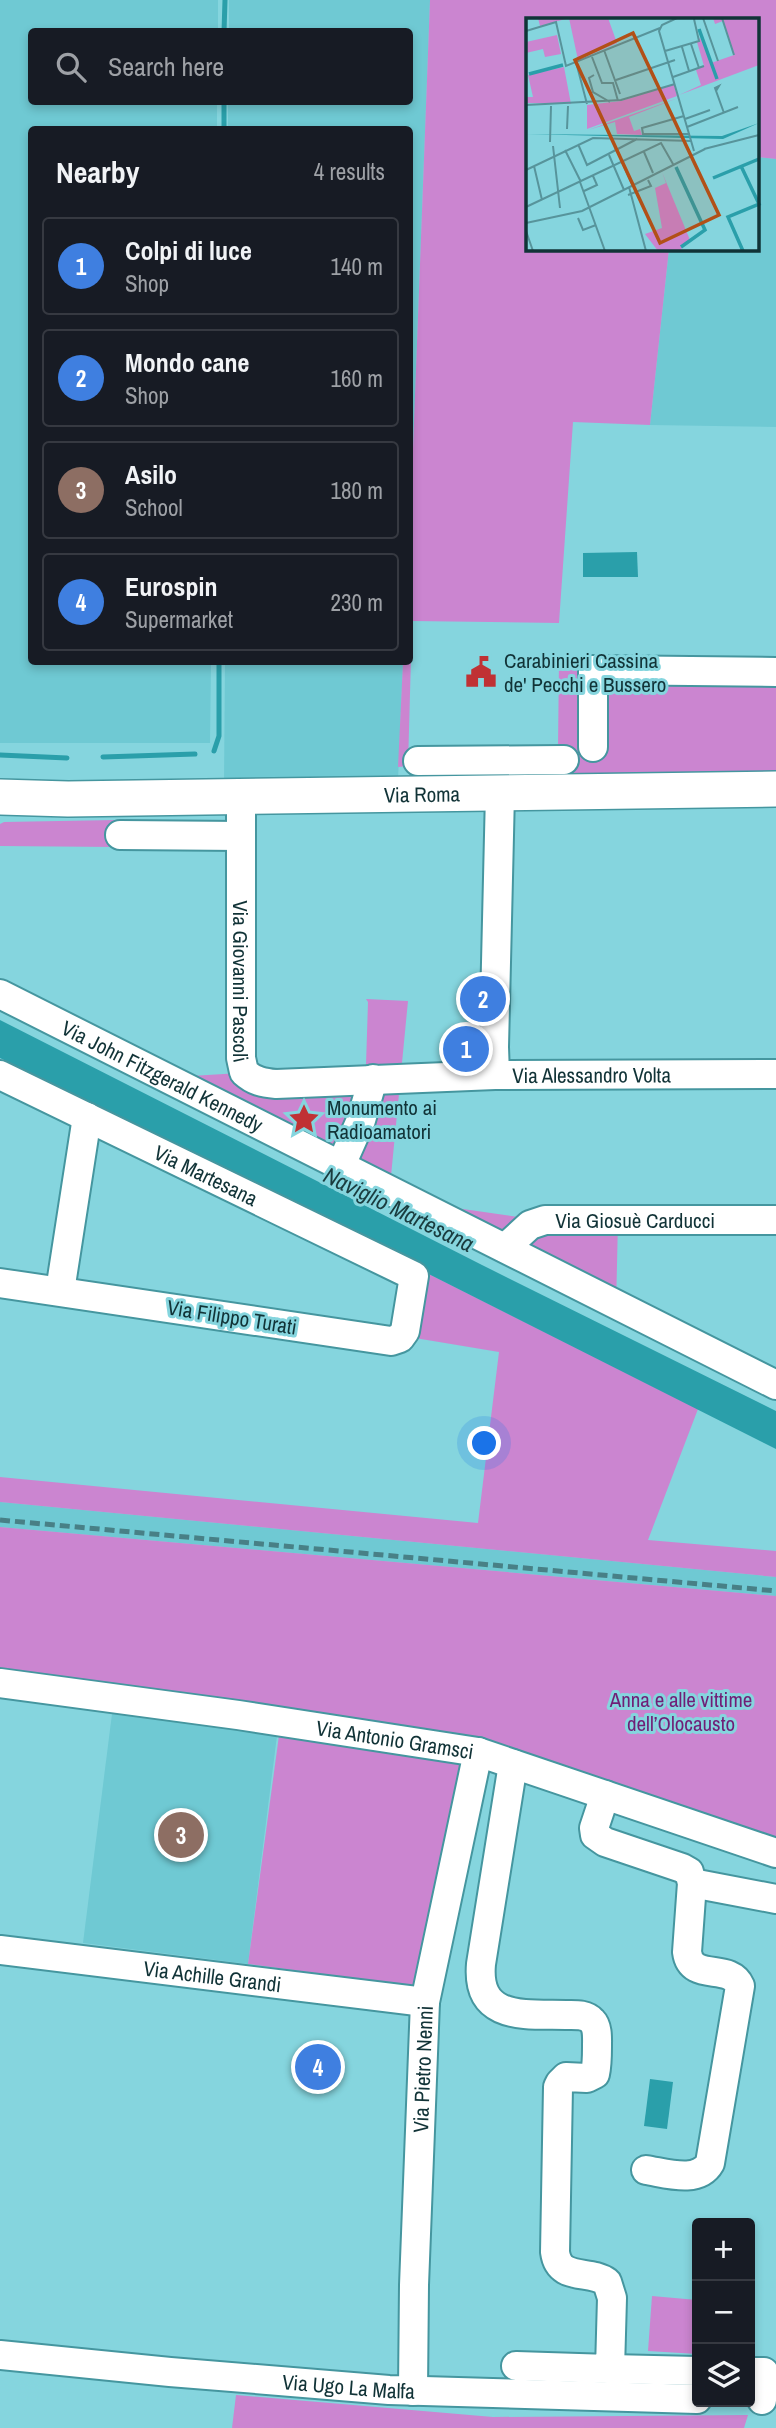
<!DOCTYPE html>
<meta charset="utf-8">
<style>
body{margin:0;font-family:"Archivo Narrow",sans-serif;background:#20242c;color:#f1f3f6}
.controls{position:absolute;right:21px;bottom:21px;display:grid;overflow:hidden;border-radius:7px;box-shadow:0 4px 10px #0003}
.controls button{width:63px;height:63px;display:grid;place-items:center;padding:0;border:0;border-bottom:2px solid #363941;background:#171b24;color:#f1f3f6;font:35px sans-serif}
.you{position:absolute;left:485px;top:1444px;width:24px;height:24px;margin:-18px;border:5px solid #fff;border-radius:50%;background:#1a73e8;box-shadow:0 0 0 10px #1a73e833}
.badge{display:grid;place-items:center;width:46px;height:46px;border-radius:50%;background:#2563eb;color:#fff;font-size:23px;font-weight:700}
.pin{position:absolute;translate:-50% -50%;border:4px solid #fff;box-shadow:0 2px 7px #0006}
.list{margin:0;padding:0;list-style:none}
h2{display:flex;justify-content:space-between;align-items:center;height:91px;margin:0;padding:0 28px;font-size:30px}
h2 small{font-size:23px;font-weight:400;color:#9ea1a6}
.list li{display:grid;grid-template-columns:46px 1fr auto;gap:21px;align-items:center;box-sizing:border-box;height:98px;margin:0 14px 14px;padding:0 14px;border:2px solid #363941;border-radius:7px}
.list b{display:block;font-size:26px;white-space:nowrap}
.list p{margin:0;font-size:23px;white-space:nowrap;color:#9ea1a6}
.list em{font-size:23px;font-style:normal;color:#9ea1a6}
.icon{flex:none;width:38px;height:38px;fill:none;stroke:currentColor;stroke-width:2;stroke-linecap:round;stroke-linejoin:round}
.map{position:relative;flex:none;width:776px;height:2428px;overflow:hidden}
.search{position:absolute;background:#171b24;box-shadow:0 4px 10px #0003;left:28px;top:28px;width:385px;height:77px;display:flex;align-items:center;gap:18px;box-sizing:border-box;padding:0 24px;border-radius:7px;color:#9ea1a6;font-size:26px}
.panel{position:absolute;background:#171b24;box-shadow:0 4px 10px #0003;left:28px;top:126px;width:385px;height:539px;border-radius:7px}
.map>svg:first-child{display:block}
.built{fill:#6fc9d3}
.green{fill:#cb85d0}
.water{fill:#2a9faa}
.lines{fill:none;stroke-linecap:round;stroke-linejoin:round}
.stream{stroke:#2a9faa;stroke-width:5}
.minor-casing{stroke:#45969f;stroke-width:32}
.major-casing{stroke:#45969f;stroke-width:38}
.minor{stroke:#fff;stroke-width:28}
.major{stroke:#fff;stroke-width:35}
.rail{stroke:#488086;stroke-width:5;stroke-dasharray:10 5;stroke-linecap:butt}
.labels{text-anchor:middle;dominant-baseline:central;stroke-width:6;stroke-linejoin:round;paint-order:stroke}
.poi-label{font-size:21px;fill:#113337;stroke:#85d5de;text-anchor:start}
.street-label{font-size:21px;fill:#113337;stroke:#85d5de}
.park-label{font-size:21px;fill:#701e76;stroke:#85d5de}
.water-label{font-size:23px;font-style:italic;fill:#1a3c3f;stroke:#85d5de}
.inset-river{fill:none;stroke:#2a9faa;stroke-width:3.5}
.inset-road{fill:none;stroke:#57949b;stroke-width:2}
.view{fill:#b25017;fill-opacity:0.15;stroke:#b25017;stroke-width:3.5}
.inset-edge{fill:none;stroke:#113337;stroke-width:3.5}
</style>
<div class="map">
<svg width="776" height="2428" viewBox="0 0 776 2428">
<rect width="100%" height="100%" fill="#85d5de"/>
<g class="built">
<path d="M0,0h218v31l-186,1v70h185v27l-185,1v532h179l-1,81h-210z"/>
<path d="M229,0h201l-20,528v-398h-182v-28h182v-70l-181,-1z"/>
<path d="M757,157l19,2v268l-126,-2 19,-176 88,-1z"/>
<path d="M225,662h178l-5,118 -174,4z"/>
<path d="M0,1502l776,75v19l-776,-69z"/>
<path d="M113,1706l165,22 -30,236 -165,-21z"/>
</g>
<g class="green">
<path d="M430,0h346v159l-19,-2v-138h-229v229l141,1 -19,176 -77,-3 -14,201 -147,-2 -4,145 -10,1 5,-105h7v-134z"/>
<path d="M559,660l217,3v109l-342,7 -1,-32 125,1z"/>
<path d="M115,820v27l-115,-1v-22l4,-2z"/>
<path d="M366,999l42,2 -17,175 58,31 90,13h79l-2,89 -457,-231 207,-13 2,-63z"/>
<path d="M425,1272l273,137 -50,131 128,11v26l-776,-75v-25l478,46 21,-171 -84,-14z"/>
<path d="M0,1527l776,69v250l-297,-103 -479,-65z"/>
<path d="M280,1728l183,33 -43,226 -172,-23z"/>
<path d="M652,2296l45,4v54l-49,-3z"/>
<path d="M236,2395l257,22 255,-2 -4,13h-512z"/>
</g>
<g class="water">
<path d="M637,552l1,25h-55v-24z"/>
<path d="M0,1020l482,245 294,146v38l-776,-391z"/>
<path d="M650,2079l23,3 -6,47 -23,-3z"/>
</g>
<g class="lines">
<g class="stream">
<path d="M224,32l1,-32"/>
<path d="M224,130v-28"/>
<path d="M214,751l5,-15v-74"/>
<path d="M0,755l67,3"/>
<path d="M103,757l92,-3"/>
</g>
<defs>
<g id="minor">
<path d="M593,747v-77l183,2"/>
<path d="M418,761l146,-1"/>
<path id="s1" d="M241,797v261l3,14c10,9 19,11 32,12l219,-9 281,-1"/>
<path d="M120,835l121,1"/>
<path id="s2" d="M0,994l776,391"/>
<path id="s3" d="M0,1075l414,201 -9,55 -5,7 -9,3 -391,-58"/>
<path d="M495,1075l-1,-28 6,-254"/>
<path d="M341,1165l20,-45 12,-41"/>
<path id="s4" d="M505,1248l25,-23 15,-5h231"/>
<path d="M60,1291l27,-174"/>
<path id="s5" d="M0,1683l238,32 240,37 298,101"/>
<path d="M513,1764l-32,200c-5,57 44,50 85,51 9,0 20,-1 26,6 6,6 5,18 5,26 0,9 0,18 -2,27l-8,4 -21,-1 -6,6 -2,4 -3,165c4,30 34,17 52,30l5,16 -2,71 -94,-3"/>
<path d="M605,1795l-11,33 1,7 10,7 77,26 7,4 3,11 -5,69c4,31 43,10 53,34l-30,177c-12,21 -44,10 -64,7"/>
<path d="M692,1883l84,16"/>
<path id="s6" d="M0,1950l425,52"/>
<path id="s7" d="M0,2355l170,17 219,18 308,9"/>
<path d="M610,2369l87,2"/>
<path d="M750,2372h14l-2,28"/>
<path id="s8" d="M413,2391l1,-106 11,-283 53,-250"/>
</g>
<g id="major">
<path id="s9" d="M0,797l68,2 708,-10"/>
</g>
</defs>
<use href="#minor" class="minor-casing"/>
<use href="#major" class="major-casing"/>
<use href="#minor" class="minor"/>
<use href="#major" class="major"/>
<path class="rail" d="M0,1520l776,71"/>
</g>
<defs>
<symbol id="civic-bare" viewBox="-9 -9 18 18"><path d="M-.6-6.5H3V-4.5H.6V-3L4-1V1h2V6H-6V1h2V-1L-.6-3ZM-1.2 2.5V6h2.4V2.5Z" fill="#c03134" stroke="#85d5de" stroke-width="2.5" paint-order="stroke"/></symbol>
<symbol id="sight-bare" viewBox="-9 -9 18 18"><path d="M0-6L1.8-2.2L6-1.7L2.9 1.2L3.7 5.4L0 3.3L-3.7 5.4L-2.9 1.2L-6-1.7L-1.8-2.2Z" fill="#c03134" stroke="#85d5de" stroke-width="2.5" paint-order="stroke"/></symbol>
</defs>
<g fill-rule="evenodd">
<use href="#civic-bare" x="459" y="650" width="44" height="44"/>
<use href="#sight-bare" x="282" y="1097" width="44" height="44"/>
</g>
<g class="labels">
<g class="poi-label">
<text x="504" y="660">Carabinieri Cassina<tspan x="504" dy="24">de' Pecchi e Bussero</tspan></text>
<text x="327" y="1107">Monumento ai<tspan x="327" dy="24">Radioamatori</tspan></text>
</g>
<g class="street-label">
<text stroke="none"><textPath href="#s9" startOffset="422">Via Roma</textPath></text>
<text stroke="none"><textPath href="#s1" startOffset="184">Via Giovanni Pascoli</textPath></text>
<text stroke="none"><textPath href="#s1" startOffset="626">Via Alessandro Volta</textPath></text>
<text stroke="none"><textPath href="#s2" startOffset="182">Via John Fitzgerald Kennedy</textPath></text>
<text stroke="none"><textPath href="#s3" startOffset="229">Via Martesana</textPath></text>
<text stroke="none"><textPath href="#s4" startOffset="140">Via Giosuè Carducci</textPath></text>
<text transform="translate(232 1317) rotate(9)">Via Filippo Turati</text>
<text stroke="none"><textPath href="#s5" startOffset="399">Via Antonio Gramsci</textPath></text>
<text stroke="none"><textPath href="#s6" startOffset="214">Via Achille Grandi</textPath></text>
<text stroke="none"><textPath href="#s8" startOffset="322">Via Pietro Nenni</textPath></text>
<text stroke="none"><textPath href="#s7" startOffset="350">Via Ugo La Malfa</textPath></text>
</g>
<g class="park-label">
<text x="681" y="1699">Anna e alle vittime<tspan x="681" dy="24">dell’Olocausto</tspan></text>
</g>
<g class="water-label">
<text transform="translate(399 1209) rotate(26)">Naviglio Martesana</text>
</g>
</g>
<g transform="translate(526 18)">
<rect width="233" height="233" fill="#85d5de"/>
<path d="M12,0h70l9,25 -39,17 -9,-42 -29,8zM187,0h46v47l-80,30 22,-10 -5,-15 8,-4 -7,-24 3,-4 11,25 23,-8 -11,-34 -8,3zM31,17l4,19 -16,3 -2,-8 -17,4v-11zM38,49l7,37 -45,-1v-6h7l-5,-22zM148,66l3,12 -90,33v-24l34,-4zM152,80l-49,19 5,14 6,-2 2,6 -25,-1 -2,-12 -27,8zM136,154l28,68 -11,11h-21l-13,-17 17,-6 -7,-40 11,-5z" fill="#cb85d0"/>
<path d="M233,105l-36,16 -197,-5 196,2z" fill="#2a9faa"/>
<path class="inset-river" d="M173,11l18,50M3,56l34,-9M215,148l18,38 -31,13 15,34M150,149l29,63 -24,17M187,160l46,-19"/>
<path class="inset-road" d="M151,0l-15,7 -3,6 35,120M177,0l15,43M196,0l12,37M0,13l30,-9 10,44 94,-38M165,26l8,24M156,29l7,24M78,32l16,44M139,33l34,-10 -5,-22M66,39l10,26h11l5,18M50,44l11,42M68,57l-5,3 4,14 17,10M147,59l31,-11M90,62l59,-20M190,73l3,-5 -4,2 9,25M0,87l95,-5 54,-16M158,98l-42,12 1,6h47M159,101l25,-9M161,109l51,-20M41,111l1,-23M24,124l1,-36M52,126l9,21 50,-26M27,128l7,62M178,131l55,-14M39,132l16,32M118,134l9,21M83,137l15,35M96,144l10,22M8,148l8,34M0,152l67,-32 98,3M54,164l25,69M103,169l17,64M58,173l13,-6 -4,-9M102,177l23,-9 -3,-6M0,189l135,-64 12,21M52,200l5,12 13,-5M0,205l56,-12 123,-62M0,213l7,20"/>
<path class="view" d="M107,15l86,182 -59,28 -85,-183z"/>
<rect width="233" height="233" class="inset-edge"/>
</g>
</svg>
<div class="controls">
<button>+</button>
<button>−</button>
<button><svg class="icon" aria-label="layers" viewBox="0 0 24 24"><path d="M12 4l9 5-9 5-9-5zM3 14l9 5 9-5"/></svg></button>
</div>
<div class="you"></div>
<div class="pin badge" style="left:466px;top:1049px;background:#3f7fe0">1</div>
<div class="pin badge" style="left:483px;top:999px;background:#3f7fe0">2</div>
<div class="pin badge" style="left:181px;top:1835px;background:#8d6e63">3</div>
<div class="pin badge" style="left:318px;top:2067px;background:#3f7fe0">4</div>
<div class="search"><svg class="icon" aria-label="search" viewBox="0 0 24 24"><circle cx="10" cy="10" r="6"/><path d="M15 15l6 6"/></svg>Search here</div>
<section class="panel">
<h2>Nearby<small>4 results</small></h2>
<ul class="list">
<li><span class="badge" style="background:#3f7fe0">1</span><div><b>Colpi di luce</b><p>Shop</p></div><em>140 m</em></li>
<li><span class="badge" style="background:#3f7fe0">2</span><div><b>Mondo cane</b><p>Shop</p></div><em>160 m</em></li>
<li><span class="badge" style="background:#8d6e63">3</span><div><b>Asilo</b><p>School</p></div><em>180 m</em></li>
<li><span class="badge" style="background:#3f7fe0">4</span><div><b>Eurospin</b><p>Supermarket</p></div><em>230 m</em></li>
</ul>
</section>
</div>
